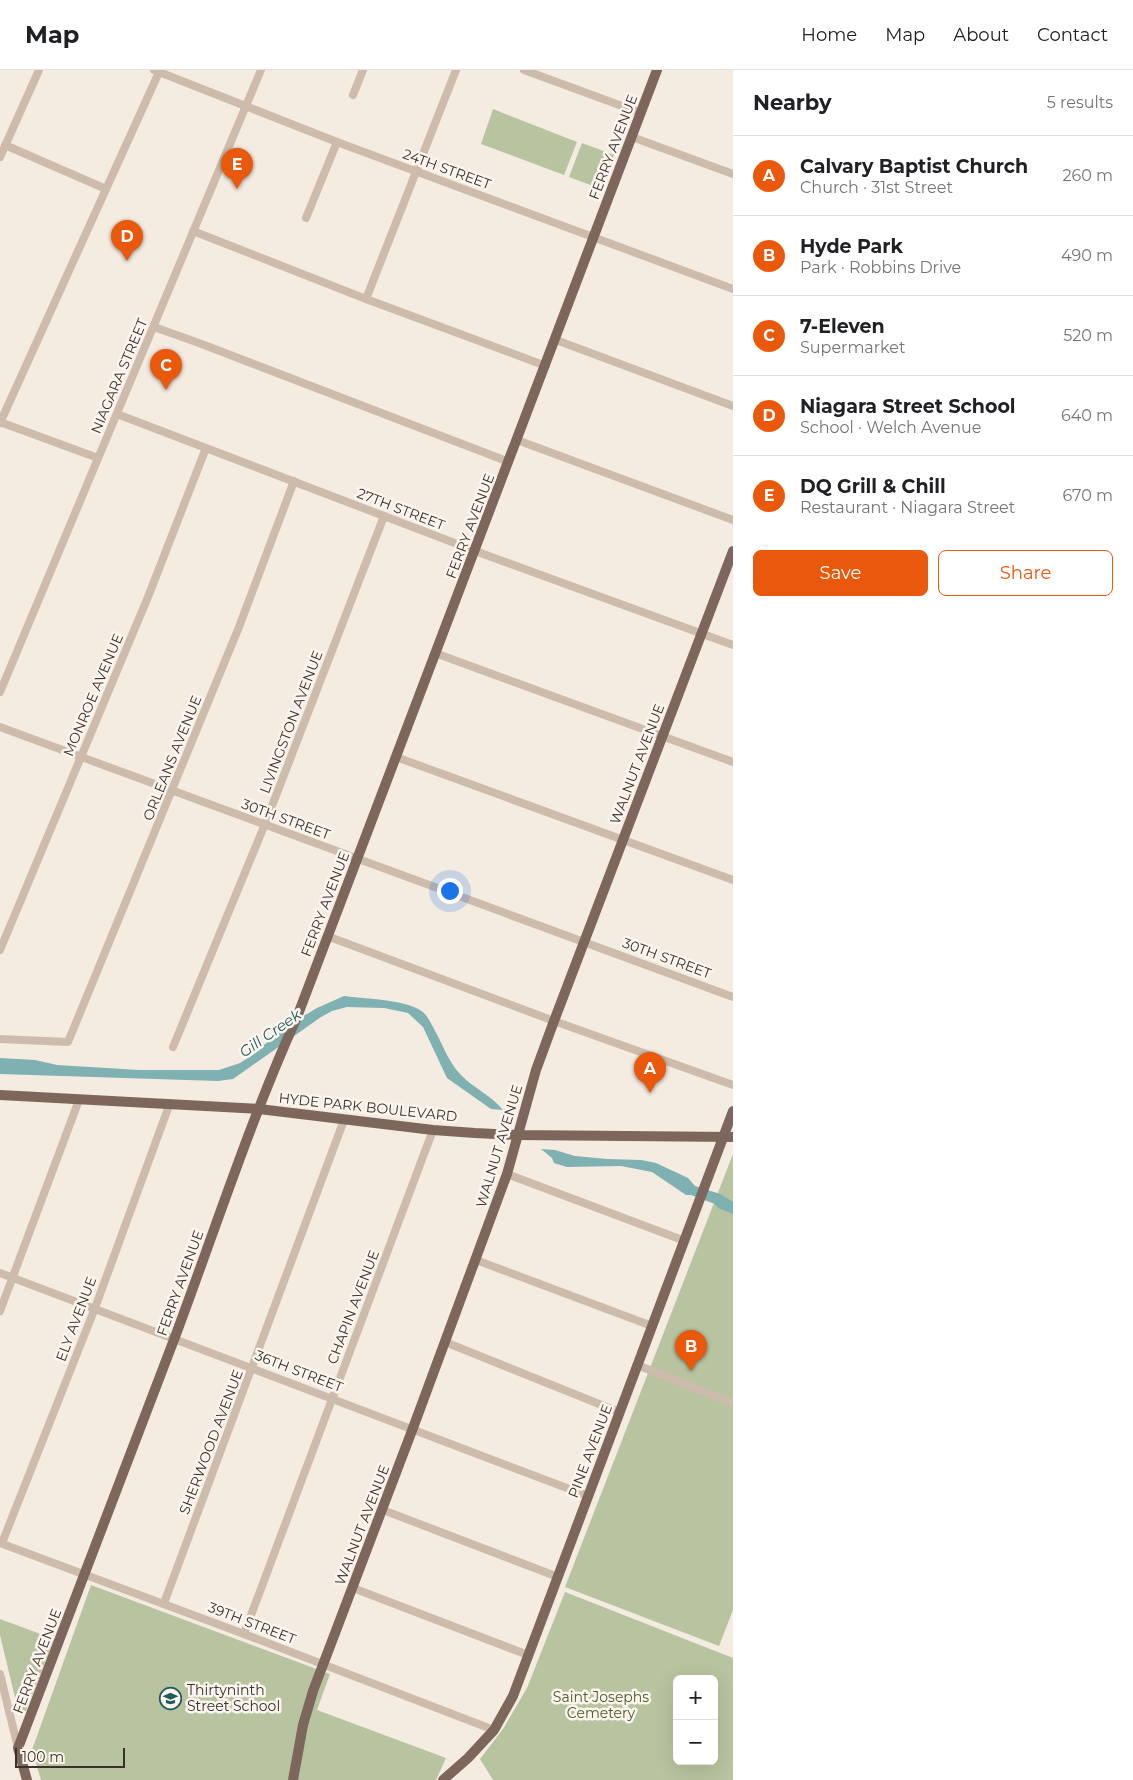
<!DOCTYPE html>
<meta charset="utf-8">
<style>
body{margin:0;font-family:Montserrat,sans-serif;background:#f6f6f6;color:#202124}
.controls{position:absolute;right:15px;bottom:15px;display:grid;overflow:hidden;border-radius:8px;box-shadow:0 5px 20px #0002}
.controls button{width:45px;height:45px;display:grid;place-items:center;padding:0;border:0;border-bottom:1px solid #e0e0e0;background:#fff;color:#202124;font:25px sans-serif}
.scale{position:absolute;left:15px;bottom:12px;width:110px;box-sizing:border-box;padding-left:5px;border:2px solid #3b302b;border-top:0;font-size:14px;line-height:18px;white-space:nowrap;color:#3b302b;-webkit-text-stroke:4px #fbf5ee;paint-order:stroke}
.you{position:absolute;left:449px;top:820px;width:18px;height:18px;margin:-12px;border:4px solid #fff;border-radius:50%;background:#1a73e8;box-shadow:0 0 0 8px #1a73e833}
.badge{display:grid;place-items:center;width:32px;height:32px;border-radius:50%;background:#ea580c;color:#fff;font-size:16px;font-weight:700}
.pin{position:absolute;translate:-50% -41px;filter:drop-shadow(0 1px 2px #0008)}
.pin::after{content:'';position:absolute;top:26px;width:18px;height:15px;background:inherit;clip-path:polygon(0 0,100% 0,50% 100%)}
.list{margin:0;padding:0;list-style:none}
h2{display:flex;justify-content:space-between;align-items:center;height:65px;margin:0;padding:0 20px;font-size:21px}
h2 small{font-size:16px;font-weight:400;color:#757577}
.list li{display:grid;grid-template-columns:32px 1fr auto;gap:15px;align-items:center;box-sizing:border-box;height:80px;padding:0 20px;border-top:1px solid #e0e0e0}
.list b{display:block;font-size:19px;white-space:nowrap}
.list p{margin:0;font-size:16px;white-space:nowrap;color:#757577}
.list em{font-size:16px;font-style:normal;color:#757577}
.actions{display:flex;gap:10px;padding:15px 20px}
.actions a{flex:1;padding:11px 0;border:1px solid #ea580c;border-radius:8px;text-align:center;font-size:18px;color:#ea580c}
.actions .main{background:#ea580c;color:#fff}
.map{position:relative;flex:none;width:733px;height:1710px;overflow:hidden}
header{display:flex;align-items:center;gap:30px;box-sizing:border-box;height:70px;padding:0 25px;background:#fff;border-bottom:1px solid #e0e0e0}
header strong{font-size:24px}
nav{display:flex;gap:28px;margin-inline-start:auto;font-size:18px}
main{display:flex}
aside{flex:1;background:#fff}
.map>svg:first-child{display:block}
.green{fill:#b8c4a0;fill-rule:evenodd}
.water{fill:#7fb0b2}
.lines{fill:none;stroke-linecap:round;stroke-linejoin:round}
.minor{stroke:#cdbbac;stroke-width:8}
.major{stroke:#7d675c;stroke-width:10}
.labels{text-anchor:middle;dominant-baseline:central;stroke-width:5;stroke-linejoin:round;paint-order:stroke}
.street-label{font-size:14px;fill:#3b302b;stroke:#fbf5ee}
.poi-label{font-size:14px;fill:#3b302b;stroke:#fbf5ee;text-anchor:start}
.park-label{font-size:14px;fill:#4a5a2e;stroke:#fbf5ee}
.water-label{font-size:15px;font-style:italic;fill:#1f5a5e;stroke:#fbf5ee}
</style>
<header>
<strong>Map</strong>
<nav><a>Home</a><a>Map</a><a>About</a><a>Contact</a></nav>
</header>
<main>
<div class="map">
<svg width="733" height="1710" viewBox="0 0 733 1710">
<rect width="100%" height="100%" fill="#f4ebe1"/>
<g class="green">
<path d="M493,39l84,33 -13,33 -83,-31z"/>
<path d="M582,73l32,12 -13,34 -32,-12z"/>
<path d="M733,1084v456l-14,36 -154,-59z"/>
<path d="M91,1515l239,89 -13,36 129,48 -10,22h-395l-9,-30z"/>
<path d="M565,1522l168,66v122h-240l-13,-21 23,-30 24,-41zM677,1609h37v82h-37z"/>
<path d="M0,1549l54,20 -28,72 -8,-1 -18,-75z"/>
</g>
<g class="water">
<path d="M344,926c20,3 67,3 81,18 4,5 7,11 10,17 8,14 13,30 25,43 13,14 31,21 43,36l-12,-1 -44,-31 -24,-51 -15,-14 -24,-5 -37,-1 -15,4 -11,6 -88,62 -15,2 -218,-7v-16l35,2 22,5 82,5h80l21,-7 14,-9 28,-25 35,-21z"/>
<path d="M541,1079l14,1 20,6 32,3 34,1 15,3 32,15 7,8 25,8 13,8v12l-15,-6 -3,-4 -24,-9h-5l-34,-23 -31,-6 -54,1 -13,-4 -2,-5z"/>
</g>
<g class="lines">
<g class="minor">
<path d="M154,0l183,72 396,147"/>
<path d="M524,0l117,43"/>
<path d="M353,25l10,-25"/>
<path d="M632,67l101,37"/>
<path d="M5,75l101,44"/>
<path d="M0,87l39,-87"/>
<path d="M306,148l31,-76"/>
<path d="M193,161l173,68 180,67"/>
<path d="M366,229l90,-229"/>
<path d="M154,257l45,16 310,119"/>
<path d="M556,270l177,66"/>
<path d="M117,344l369,141 247,90"/>
<path d="M0,352l98,36"/>
<path d="M0,353l160,-353"/>
<path d="M517,370l216,80"/>
<path d="M435,583l298,109"/>
<path d="M0,622l261,-622"/>
<path d="M0,657l733,270"/>
<path d="M396,687l337,123"/>
<path d="M327,866l227,85 179,64"/>
<path d="M0,880l148,-353 58,-149"/>
<path d="M0,969l68,3 171,-415 55,-146"/>
<path d="M173,977l92,-223 119,-308"/>
<path d="M507,1104l178,67"/>
<path d="M476,1190l176,66"/>
<path d="M0,1203l588,223"/>
<path d="M0,1241l79,-211"/>
<path d="M445,1272l174,70"/>
<path d="M637,1295l96,38"/>
<path d="M383,1440l175,67"/>
<path d="M0,1473l244,91 250,96"/>
<path d="M2,1473l93,-235 75,-205"/>
<path d="M353,1518l175,67"/>
<path d="M164,1533l180,-483"/>
<path d="M244,1564l189,-504"/>
<path d="M0,1604l18,74"/>
</g>
<g class="major">
<path d="M0,1025l259,14 174,21 42,3 42,2 216,2"/>
<path d="M27,1710l-9,-32c53,-137 106,-274 157,-411 40,-107 75,-216 122,-320l360,-947"/>
<path d="M293,1710l10,-55 10,-34 100,-263 94,-254 29,-104 18,-49 179,-470"/>
<path d="M443,1710l25,-22 26,-28 19,-34 220,-585"/>
</g>
</g>
<defs>
<symbol id="school-ring" viewBox="-11 -11 22 22"><circle r="9.5" fill="#fbf5ee" stroke="#1f5a5e" stroke-width="1.5"/><path d="M0-5L7-2L0 1L-7-2ZM-4 1L0 2.5L4 1V4Q0 6-4 4Z" fill="#1f5a5e"/></symbol>
</defs>
<g fill-rule="evenodd">
<use href="#school-ring" x="158" y="1616" width="25" height="25"/>
</g>
<g class="labels">
<g class="street-label">
<text transform="translate(613 77) rotate(-69)">FERRY AVENUE</text>
<text transform="translate(447 99) rotate(20)">24TH STREET</text>
<text transform="translate(119 306) rotate(-67)">NIAGARA STREET</text>
<text transform="translate(401 439) rotate(21)">27TH STREET</text>
<text transform="translate(470 456) rotate(-69)">FERRY AVENUE</text>
<text transform="translate(93 625) rotate(-67)">MONROE AVENUE</text>
<text transform="translate(291 652) rotate(-69)">LIVINGSTON AVENUE</text>
<text transform="translate(172 688) rotate(-68)">ORLEANS AVENUE</text>
<text transform="translate(637 694) rotate(-69)">WALNUT AVENUE</text>
<text transform="translate(286 749) rotate(20)">30TH STREET</text>
<text transform="translate(325 834) rotate(-69)">FERRY AVENUE</text>
<text transform="translate(667 888) rotate(20)">30TH STREET</text>
<text transform="translate(368 1037) rotate(6)">HYDE PARK BOULEVARD</text>
<text transform="translate(499 1076) rotate(-73)">WALNUT AVENUE</text>
<text transform="translate(180 1213) rotate(-70)">FERRY AVENUE</text>
<text transform="translate(353 1237) rotate(-69)">CHAPIN AVENUE</text>
<text transform="translate(76 1249) rotate(-69)">ELY AVENUE</text>
<text transform="translate(299 1301) rotate(21)">36TH STREET</text>
<text transform="translate(211 1372) rotate(-69)">SHERWOOD AVENUE</text>
<text transform="translate(590 1381) rotate(-69)">PINE AVENUE</text>
<text transform="translate(362 1455) rotate(-69)">WALNUT AVENUE</text>
<text transform="translate(252 1553) rotate(21)">39TH STREET</text>
<text transform="translate(37 1591) rotate(-69)">FERRY AVENUE</text>
</g>
<g class="poi-label">
<text x="187" y="1620">Thirtyninth<tspan x="187" dy="16">Street School</tspan></text>
</g>
<g class="park-label">
<text x="601" y="1627">Saint Josephs<tspan x="601" dy="16">Cemetery</tspan></text>
</g>
<g class="water-label">
<text transform="translate(270 963) rotate(-35)">Gill Creek</text>
</g>
</g>
</svg>
<div class="controls">
<button>+</button>
<button>−</button>
</div>
<div class="scale">100 m</div>
<div class="you"></div>
<div class="pin badge" style="left:650px;top:1023px">A</div>
<div class="pin badge" style="left:691px;top:1301px">B</div>
<div class="pin badge" style="left:166px;top:320px">C</div>
<div class="pin badge" style="left:127px;top:191px">D</div>
<div class="pin badge" style="left:237px;top:119px">E</div>
</div>
<aside>
<h2>Nearby<small>5 results</small></h2>
<ul class="list">
<li><span class="badge">A</span><div><b>Calvary Baptist Church</b><p>Church · 31st Street</p></div><em>260 m</em></li>
<li><span class="badge">B</span><div><b>Hyde Park</b><p>Park · Robbins Drive</p></div><em>490 m</em></li>
<li><span class="badge">C</span><div><b>7-Eleven</b><p>Supermarket</p></div><em>520 m</em></li>
<li><span class="badge">D</span><div><b>Niagara Street School</b><p>School · Welch Avenue</p></div><em>640 m</em></li>
<li><span class="badge">E</span><div><b>DQ Grill &amp; Chill</b><p>Restaurant · Niagara Street</p></div><em>670 m</em></li>
</ul>
<div class="actions"><a class="main">Save</a><a>Share</a></div>
</aside>
</main>
